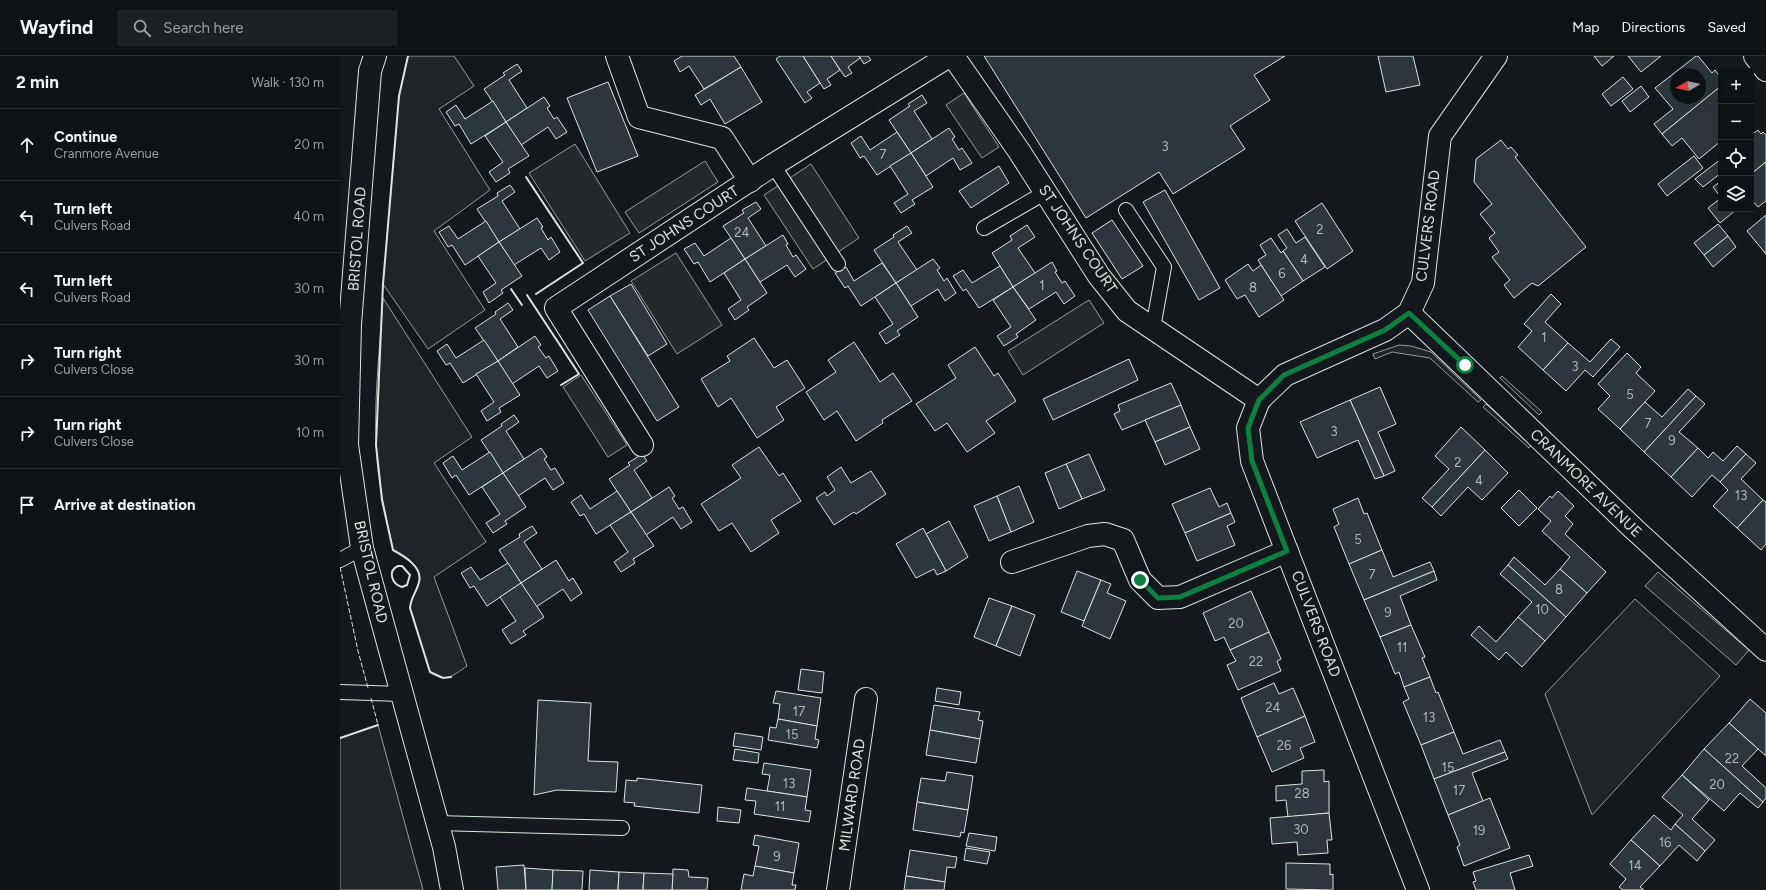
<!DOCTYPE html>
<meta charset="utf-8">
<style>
body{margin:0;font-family:Figtree,sans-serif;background:#1d2022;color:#f1f3f6}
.controls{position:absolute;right:12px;top:12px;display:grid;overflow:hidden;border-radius:0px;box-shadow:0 4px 16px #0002}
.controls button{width:36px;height:36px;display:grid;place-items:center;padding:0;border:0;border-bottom:1px solid #2f3234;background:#0f1215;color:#f1f3f6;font:20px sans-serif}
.compass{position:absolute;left:1330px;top:12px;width:36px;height:36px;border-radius:50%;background:#0f1215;box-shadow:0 4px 16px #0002;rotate:261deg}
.stop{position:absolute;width:12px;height:12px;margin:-9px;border:3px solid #0b8043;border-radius:50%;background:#fff}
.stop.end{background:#0b8043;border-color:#fff;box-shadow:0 1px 4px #0008}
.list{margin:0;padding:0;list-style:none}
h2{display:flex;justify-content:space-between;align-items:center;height:52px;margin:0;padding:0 16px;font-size:17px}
h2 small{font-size:13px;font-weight:400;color:#9b9ea0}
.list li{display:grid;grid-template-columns:26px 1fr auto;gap:12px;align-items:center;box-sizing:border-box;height:72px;padding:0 16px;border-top:1px solid #2f3234}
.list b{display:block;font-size:15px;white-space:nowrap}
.list p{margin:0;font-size:13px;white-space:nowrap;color:#9b9ea0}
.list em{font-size:13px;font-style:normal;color:#9b9ea0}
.icon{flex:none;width:22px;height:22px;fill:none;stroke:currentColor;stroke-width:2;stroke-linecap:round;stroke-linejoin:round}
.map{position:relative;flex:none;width:1426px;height:834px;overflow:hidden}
header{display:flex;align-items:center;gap:24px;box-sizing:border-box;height:56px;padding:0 20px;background:#0f1215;border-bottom:1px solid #2f3234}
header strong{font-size:19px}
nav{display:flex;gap:22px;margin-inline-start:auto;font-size:14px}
.search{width:280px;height:36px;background:#1d2022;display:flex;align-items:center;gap:10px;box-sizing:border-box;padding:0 14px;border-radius:0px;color:#9b9ea0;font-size:15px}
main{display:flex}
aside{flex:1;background:#0f1215}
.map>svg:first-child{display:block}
.green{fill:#202428;stroke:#939e99}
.parking{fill:#24282b;stroke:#939e99}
.building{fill:#2c363c;stroke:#d8e6dc;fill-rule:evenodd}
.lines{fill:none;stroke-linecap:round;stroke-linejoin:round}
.lane-casing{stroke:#d8e6dc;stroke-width:16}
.street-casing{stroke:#d8e6dc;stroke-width:24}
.secondary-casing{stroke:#d8e6dc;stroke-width:24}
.primary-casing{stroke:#d8e6dc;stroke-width:24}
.lane{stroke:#14181c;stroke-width:14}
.street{stroke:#14181c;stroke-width:22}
.secondary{stroke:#14181c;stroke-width:22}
.primary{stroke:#14181c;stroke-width:22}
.fence{stroke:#d8e6dc;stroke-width:1;stroke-dasharray:5 2;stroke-linecap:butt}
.wall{stroke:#d8e6dc;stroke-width:2}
.route{stroke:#0b8043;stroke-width:5}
.labels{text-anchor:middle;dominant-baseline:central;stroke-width:3;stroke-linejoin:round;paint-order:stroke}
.number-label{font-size:13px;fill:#adbab4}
.street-label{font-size:15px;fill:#d8e6dc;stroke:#14181c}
</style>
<header>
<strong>Wayfind</strong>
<div class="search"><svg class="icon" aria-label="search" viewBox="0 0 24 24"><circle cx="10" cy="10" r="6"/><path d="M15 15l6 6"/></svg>Search here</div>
<nav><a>Map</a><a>Directions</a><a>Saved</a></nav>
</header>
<main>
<aside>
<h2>2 min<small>Walk · 130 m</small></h2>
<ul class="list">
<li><svg class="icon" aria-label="ahead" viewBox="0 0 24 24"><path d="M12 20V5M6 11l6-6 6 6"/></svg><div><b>Continue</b><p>Cranmore Avenue</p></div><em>20 m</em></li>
<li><svg class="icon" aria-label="left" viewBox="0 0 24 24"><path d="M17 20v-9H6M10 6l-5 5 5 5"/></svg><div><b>Turn left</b><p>Culvers Road</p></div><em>40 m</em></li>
<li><svg class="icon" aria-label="left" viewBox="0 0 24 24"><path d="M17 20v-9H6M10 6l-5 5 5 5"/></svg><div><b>Turn left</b><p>Culvers Road</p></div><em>30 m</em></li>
<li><svg class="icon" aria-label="right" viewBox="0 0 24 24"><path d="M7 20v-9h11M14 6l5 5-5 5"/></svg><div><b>Turn right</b><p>Culvers Close</p></div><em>30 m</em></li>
<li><svg class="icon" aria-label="right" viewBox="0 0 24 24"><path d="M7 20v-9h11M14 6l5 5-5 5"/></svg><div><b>Turn right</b><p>Culvers Close</p></div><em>10 m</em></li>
<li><svg class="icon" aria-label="arrive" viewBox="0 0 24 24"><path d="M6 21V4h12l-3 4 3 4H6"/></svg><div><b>Arrive at destination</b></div></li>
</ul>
</aside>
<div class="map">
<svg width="1426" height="834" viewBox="0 0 1426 834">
<rect width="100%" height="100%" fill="#14181c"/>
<g class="green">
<path d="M68,0h46l20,30 -35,23 51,81 -56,41 51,79 -57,39 -45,-65 16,-188z"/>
<path d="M43,242l89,139 -38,26 52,79 -52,35 33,89c-15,10 -20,17 -37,6l-20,-64c1,-11 7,-17 9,-26 4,-15 -15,-26 -26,-32 -7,-35 -16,-70 -17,-106 -2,-48 4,-98 7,-146z"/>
<path d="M1059,289l12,1 20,6 50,48 -3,2 -48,-44 -38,-6 -17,7 -2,-5z"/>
<path d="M1162,320l40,36 -3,3 -39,-37z"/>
<path d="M1146,348l45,41 -2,3 -46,-41z"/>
<path d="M1295,543l85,77 -128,139 -47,-121z"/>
<path d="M38,669l45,165h-83v-152z"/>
</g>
<g class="parking">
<path d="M624,37l35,54 -17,11 -36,-53z"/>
<path d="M235,88l55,89 -45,28 -56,-88z"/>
<path d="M365,105l13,21 -79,51 -14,-21z"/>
<path d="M471,108l48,74 -46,31 -49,-74z"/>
<path d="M336,197l46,72 -45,29 -46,-73z"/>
<path d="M749,244l15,23 -81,52 -15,-24z"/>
<path d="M241,319l46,70 -19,12 -45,-70z"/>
<path d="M1318,516l91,78 -13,15 -91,-79z"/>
</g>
<g class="building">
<path d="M342,0h52l7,11 -37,22 -15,-23 -9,6 -6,-11z"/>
<path d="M440,0h23l17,27 -13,9 5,6 -7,5 -29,-44z"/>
<path d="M463,0h28l9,14 -13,9 4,6 -7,4z"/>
<path d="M491,0h28l1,2 -12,9 4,6 -7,4z"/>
<path d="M519,0h9l3,4 -7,4z"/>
<path d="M644,0h301l-31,19 16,25 -40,26 15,23 -72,45 -14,-22 -73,46z"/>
<path d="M1038,0h35l7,29 -34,7z"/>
<path d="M1254,0h20l-12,10z"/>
<path d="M1288,0h33l-20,16z"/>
<path d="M1356,0h2l14,17 3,-3 6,8v8l-59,48 -8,-10 19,-15 -18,-21zM1336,18h24v24h-24z"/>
<path d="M177,8l5,7 -13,9 18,28 -21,14 -22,-33 21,-14 -2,-2z"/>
<path d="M401,11l21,35 -37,22 -15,-25 -9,6 -6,-10z"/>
<path d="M1283,21l10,12 -22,17 -9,-12z"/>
<path d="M268,26l30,74 -41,16 -30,-74z"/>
<path d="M1301,30l8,11 -19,15 -8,-11z"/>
<path d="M1381,30v55l-22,18 -17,-21 -10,8 -10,-12z"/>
<path d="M582,39l5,8 -13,8 18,28 -21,14 -22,-33 21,-14 -2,-2z"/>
<path d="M204,41l6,9 -3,2 7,11 3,-2 10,15 -11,7 -8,-12 -27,18 -15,-23z"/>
<path d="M153,45l13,21 -35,22 -12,-20 -4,2 -9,-14 10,-7 9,14z"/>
<path d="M166,66l23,34 -21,13 2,4 -14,9 -7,-10 14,-10 -18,-26z"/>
<path d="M609,72l6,9 -3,2 7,11 3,-2 10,15 -12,7 -7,-12 -27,18 -15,-23z"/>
<path d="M1418,74l3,4 2,-2 3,3v27l-15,12v-39z"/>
<path d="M557,76l14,21 -34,22 -13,-19 -4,2 -9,-15 10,-7 9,14z"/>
<path d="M1161,84l7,9 3,-2 7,8 -3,2 71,90 -48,39 -6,-3 -18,15 -10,-13 6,-5 -18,-23 7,-5 -10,-14 6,-5 -15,-19 12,-10 -18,-22 2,-23z"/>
<path d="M571,97l22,34 -21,13 3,4 -14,9 -7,-10 14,-9 -18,-28z"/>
<path d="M1354,100l9,12 -36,28 -9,-12z"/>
<path d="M1381,103v14l-18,14 -8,-8z"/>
<path d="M1426,106v39l-8,6 -7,-8v-25z"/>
<path d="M659,110l10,17 -38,25 -12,-17z"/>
<path d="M1381,125v17l-8,-11z"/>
<path d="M170,129l5,7 -13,9 18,28 -21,13 -22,-33 21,-13 -1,-3z"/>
<path d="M825,134l55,98 -21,12 -56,-98z"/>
<path d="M1381,142v11h16l-17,14 -12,-15z"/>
<path d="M416,146l5,7 -13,9 18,28 -21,13 -22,-33 21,-13 -2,-3z"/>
<path d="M982,147l31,48 -26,18 -32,-48z"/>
<path d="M1426,159v39l-19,-23z"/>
<path d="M197,162l6,9 -2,1 7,12 3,-3 9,15 -11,8 -8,-12 -27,17 -15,-23z"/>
<path d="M772,164l31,46 -21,13 -30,-46z"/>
<path d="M146,165l13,21 -34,23 -13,-20 -4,2 -9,-15 10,-6 9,13z"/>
<path d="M1378,168l10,12 -24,19 -10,-12z"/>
<path d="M687,169l8,12 -17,11 17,25 -22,14 -21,-34 20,-13 -2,-4z"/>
<path d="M567,170l5,7 -14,9 19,28 -21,13 -22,-33 20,-13 -1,-2z"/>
<path d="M947,173l9,14 9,-6 20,30 -22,14 -20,-30 4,-3 -9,-13z"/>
<path d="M443,179l5,9 -2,1 7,12 3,-2 10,14 -11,8 -8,-12 -27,17 -15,-23z"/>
<path d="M1388,180l8,11 -23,20 -9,-12z"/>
<path d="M391,182l14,21 -35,23 -12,-20 -4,2 -10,-15 11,-6 9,13z"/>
<path d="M931,182l10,15 2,-2 20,30 -22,15 -23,-36 8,-5 -6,-10z"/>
<path d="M159,186l23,34 -21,14 2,3 -14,10 -6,-11 13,-9 -18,-27z"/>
<path d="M405,203l22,34 -20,14 2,3 -14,10 -7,-11 13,-9 -17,-27z"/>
<path d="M593,203l7,9 -3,2 7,11 3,-3 9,15 -11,8 -7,-12 -27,17 -15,-23z"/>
<path d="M712,206l5,9 -2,1 7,11 3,-2 10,15 -11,8 -8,-12 -27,17 -16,-22z"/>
<path d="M542,207l14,20 -35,23 -13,-20 -3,2 -10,-15 11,-6 8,14z"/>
<path d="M908,208l5,7 8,-6 23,35 -25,17 -14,-22 -8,4 -12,-19z"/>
<path d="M660,210l13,21 -34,21 -13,-19 -3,2 -10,-15 10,-6 9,13z"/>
<path d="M556,227l22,34 -21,14 3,4 -14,9 -7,-11 14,-9 -18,-27z"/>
<path d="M291,228l36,60 -19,12 -38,-60z"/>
<path d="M673,231l23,33 -20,14 2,3 -14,9 -7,-10 14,-9 -18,-27z"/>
<path d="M1211,238l10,10 -16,18 23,21 -25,27 -25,-23 14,-16 -8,-7z"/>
<path d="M270,240l69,111 -22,14 -69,-111z"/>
<path d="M168,247l5,7 -13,9 18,28 -20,14 -23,-33 21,-14 -1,-2z"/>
<path d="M195,280l6,9 -3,2 8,11 3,-2 9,15 -11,7 -8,-12 -27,18 -14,-23z"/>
<path d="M414,282l20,30 13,-8 18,28 -29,19 8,13 -27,18 -26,-40 -13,9 -17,-28 29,-18 -3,-5z"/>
<path d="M1271,283l9,8 -27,30 -8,-7 -19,21 -23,-21 25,-27 22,19z"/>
<path d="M144,284l14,21 -35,22 -13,-20 -4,2 -9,-14 10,-7 9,14z"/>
<path d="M514,286l26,40 13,-9 19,28 -30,19 1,3 -27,18 -19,-30 -13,9 -18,-28 30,-20 -8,-12z"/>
<path d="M635,291l19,29 4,-3 18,28 -30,20 9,12 -28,19 -20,-29 -12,8 -19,-27 40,-26 -8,-13z"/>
<path d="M1287,297l14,14 -5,6 19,18 -35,38 -22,-20 12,-13 -12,-12z"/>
<path d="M789,303l9,21 -85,40 -10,-21z"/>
<path d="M158,305l22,34 -21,13 2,4 -14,9 -6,-10 13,-9 -18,-28z"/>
<path d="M831,327l10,22 -59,25 -8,-16 6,-3 -2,-6z"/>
<path d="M1040,331l16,37 -18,8 17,39 -11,5 -34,-76z"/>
<path d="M1348,333l8,7 -52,56 -24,-23 25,-27 17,15z"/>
<path d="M1356,340l9,8 -26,28 19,16 -27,29 -27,-25z"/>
<path d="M1010,344l34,76 -9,3 -17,-39 -41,18 -17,-36z"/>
<path d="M841,349l9,22 -35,15 -10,-22z"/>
<path d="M174,359l5,7 -13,9 18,28 -21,14 -22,-33 21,-14 -1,-2z"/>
<path d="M850,371l10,22 -35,16 -10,-23z"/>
<path d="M1121,371l24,23 -53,57 -10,-9 27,-29 -14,-13z"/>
<path d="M1397,390l9,8 -26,28 -8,-7 -20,22 -21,-20 27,-29 10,10 5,-6 10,9z"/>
<path d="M419,391l20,29 4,-3 18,28 -30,19 8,13 -28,19 -19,-29 -13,8 -18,-27 40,-26 -9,-13z"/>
<path d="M201,392l6,9 -3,2 7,11 4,-2 9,15 -11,7 -8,-12 -27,18 -15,-23z"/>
<path d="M1145,394l23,23 -26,27 -14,-13 -27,29 -9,-9z"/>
<path d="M150,396l13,21 -34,22 -13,-20 -4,3 -9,-15 10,-7 9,14z"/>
<path d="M302,398l5,7 -13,9 18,28 -21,14 -22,-33 21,-14 -2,-2z"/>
<path d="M749,398l16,36 -23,9 -16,-35z"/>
<path d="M1406,398l10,9 -15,16 22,21 -26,28 -24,-22 15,-16 -8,-8z"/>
<path d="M726,408l16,35 -23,10 -14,-36z"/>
<path d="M501,411l10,16 20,-12 15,23 -30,20 -2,-2 -20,13 -18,-27 9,-6 2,4 8,-6 -8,-13z"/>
<path d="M163,417l23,34 -21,14 2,3 -14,9 -7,-10 14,-9 -18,-27z"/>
<path d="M679,430l15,36 -23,10 -14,-36z"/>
<path d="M329,431l6,9 -3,2 7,11 4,-2 9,15 -11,7 -8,-12 -27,18 -15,-23z"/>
<path d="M870,432l9,19 8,-4 4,10 -46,20 -13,-29z"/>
<path d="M1179,434l18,18 -18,18 -18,-18z"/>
<path d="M277,435l14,21 -35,22 -12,-20 -4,2 -9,-14 10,-7 9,14z"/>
<path d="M1218,435l16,15 -9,10 8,8 -8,10 41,38 -19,21 -27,-24 10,-12 -28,-26 9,-10 -13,-12 12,-13 2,2z"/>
<path d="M657,440l14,36 -22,9 -15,-35z"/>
<path d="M1018,442l6,16 3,-1 15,37 -33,14 -15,-37 5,-3 -6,-15z"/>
<path d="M1423,444l3,2v42l-5,6 -24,-22z"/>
<path d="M291,456l23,34 -21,13 2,4 -14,9 -7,-10 14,-10 -18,-27z"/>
<path d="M891,457l4,9 -8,4 8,19 -38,16 -12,-28z"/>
<path d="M609,465l19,36 -22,14 -20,-37z"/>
<path d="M192,470l5,7 -13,9 18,27 -21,14 -22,-33 21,-13 -1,-3z"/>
<path d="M583,472l23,43 -9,4 -3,-6 -18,9 -20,-34z"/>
<path d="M1042,494l11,27 37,-15 4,9 -70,29 -15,-36z"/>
<path d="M1174,501l31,28 15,-16 27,24 -21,24 -58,-52z"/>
<path d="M216,504l13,21 4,-3 9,15 -11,8 -8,-12 -27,18 -15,-24z"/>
<path d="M168,507l13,20 -34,23 -13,-20 -4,2 -9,-15 10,-6 9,13z"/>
<path d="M1168,509l58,52 -21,24 -27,-24 14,-15 -32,-28z"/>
<path d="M737,515l24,9 -17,41 -23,-9z"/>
<path d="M1094,515l3,9 -37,16 11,29 -31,12 -16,-37z"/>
<path d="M761,524l10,4 -4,9 19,8 -16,38 -28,-13z"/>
<path d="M181,527l23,34 -21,14 3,4 -15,9 -9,-14 14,-9 -16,-24z"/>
<path d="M911,535l18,41 -39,18 -6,-13 -9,4 -12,-28z"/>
<path d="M649,542l23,8 -16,40 -22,-9z"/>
<path d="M672,550l23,9 -15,41 -24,-10z"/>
<path d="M1178,561l27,24 -23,26 -16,-15 -7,8 -28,-25 8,-9 17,16z"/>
<path d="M1071,569l14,32 -3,1 8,19 -26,10 -5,-15 -4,2 -15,-37z"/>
<path d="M929,576l12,27 -4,2 4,10 -43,19 -11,-25 9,-4 -6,-11z"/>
<path d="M461,613l23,3 -2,21 -24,-3z"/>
<path d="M1090,621l6,16 2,-1 16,40 -33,13 -18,-43 6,-3 -5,-12z"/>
<path d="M934,627l5,11 14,-6 12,28 -48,21 -16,-39z"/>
<path d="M597,632l24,4 -2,13 -24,-4z"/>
<path d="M436,635l45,7 -4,28 -39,-7 2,-15 -7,-1z"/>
<path d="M1410,643l16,14v43l-37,-33z"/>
<path d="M198,644l53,3 -3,58 30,1 -2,30 -59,-2 -23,5z"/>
<path d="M594,649l46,7 -2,8 5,1 -3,18 -50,-9z"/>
<path d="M965,660l10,26 -15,6 4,10 -32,14 -15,-35z"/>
<path d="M438,663l39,7 -2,13 4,1 -2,8 -49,-8 2,-13 6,1z"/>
<path d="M1389,667l29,26 -16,17 24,22v10l-3,4 -59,-53z"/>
<path d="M590,674l50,9 -4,24 -50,-8z"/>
<path d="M1114,676l9,22 37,-14 5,12 -71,27 -13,-34z"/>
<path d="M395,677l28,4 -2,13 -28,-4z"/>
<path d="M395,693l24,4 -1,10 -25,-3z"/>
<path d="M1364,693l59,53 -5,6 -18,-15 -16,18 -42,-36z"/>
<path d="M1165,696l3,7 -36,14 11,28 -35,14 -14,-36z"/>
<path d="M424,707l47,7 -4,27 -40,-6 3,-16 -8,-1z"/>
<path d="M984,714v12l5,-1v32l-41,4 -2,-17 -10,1v-15l26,-2v-13z"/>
<path d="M607,716l26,4 -5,34 -51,-8 4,-24 24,3z"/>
<path d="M1342,719l27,25 -17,19 23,21 -10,11 -30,-27 8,-9 -21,-18z"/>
<path d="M297,722l65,7 -3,28 -65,-7 1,-3 -11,-1 2,-22 11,1z"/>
<path d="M407,732l60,9 -2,13 6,1 -2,11 -55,-8 2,-13 -11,-1z"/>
<path d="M1150,742l20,50 -46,18 -7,-19 3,-2 -12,-30z"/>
<path d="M577,746l51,8 -4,23 -3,-1 -1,5 -47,-7z"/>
<path d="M378,751l23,3 -2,13 -22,-2z"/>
<path d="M989,757l3,27h-5l1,13 -30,2 -1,-13 -25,2 -2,-26z"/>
<path d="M1314,759l17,15 4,-6 30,27 -8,10 -18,-16 -19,21 -29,-26z"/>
<path d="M629,777l28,4 -2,14 -29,-5z"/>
<path d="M415,779l44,8 -5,30 -39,-7 4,-20 -6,-1z"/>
<path d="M1291,784l29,26 -20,21 4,3h-21l-4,-3 7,-8 -16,-15z"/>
<path d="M626,792l24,4 -3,12 -23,-4z"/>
<path d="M570,794l47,7 -2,11 -8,-1 -2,15 -39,-6z"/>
<path d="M1189,799l4,11 -23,7 5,17h-39l-3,-8 3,-1 -3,-9z"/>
<path d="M946,807l44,1v11l3,-1v16l-47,-1z"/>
<path d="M184,809l2,25h-28l-2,-23z"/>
<path d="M415,810l39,7 -2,12h4l-1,5h-54l3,-16 9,2z"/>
<path d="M185,812l28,2 -1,20h-26z"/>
<path d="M333,813l15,1 1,7 19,1 -1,12h-35z"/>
<path d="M213,814l30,1 -1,19h-30z"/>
<path d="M250,814l29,2 -1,18h-29z"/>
<path d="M279,816l25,1 -1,17h-25z"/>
<path d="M304,817l29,1 -1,16h-29z"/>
<path d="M566,820l39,6 -1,8h-40z"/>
</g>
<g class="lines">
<defs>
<g id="lane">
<path d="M433,109l65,99"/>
<path d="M786,154l38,57 -11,61"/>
<path d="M644,172l62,-36"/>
<path d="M0,504l22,-12"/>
<path d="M0,636l62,2"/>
<path d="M97,767l185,5"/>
</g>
<g id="street">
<path d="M277,0l22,61 83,21 28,43"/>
<path d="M613,0l66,95 80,125 28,35 132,89"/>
<path d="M1069,257l225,216 132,121"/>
<path d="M302,389l-86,-137 217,-143 176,-109"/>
<path d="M672,506l76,-26 17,-2 18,6 17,40 18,18 22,-1 107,-46"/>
<path d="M498,834l28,-191"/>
<path d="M1078,834l-166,-429 -4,-33 11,-28 26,-25 100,-45 24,-17 14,-30 17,-147 56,-80"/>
</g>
<path id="secondary" d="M1415,0l11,14"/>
<path id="primary" d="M35,0l-5,15 -20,253 -3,121 15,103 82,299 8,43"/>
</defs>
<use href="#lane" class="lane-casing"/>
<use href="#street" class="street-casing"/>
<use href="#secondary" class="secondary-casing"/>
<use href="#primary" class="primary-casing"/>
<use href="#lane" class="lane"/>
<use href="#street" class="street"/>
<use href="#secondary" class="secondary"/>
<use href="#primary" class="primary"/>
<g class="fence">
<path d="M0,511l18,84 10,37"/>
<path d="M31,642l7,27"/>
</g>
<g class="wall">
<path d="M68,0l-9,40 -16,188 -7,161 6,55 11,50c11,6 30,17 26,32 -2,9 -8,15 -9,26l20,64 13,6 8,-1"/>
<path d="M186,121l57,86 -47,31"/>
<path d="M171,233l11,16"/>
<path d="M187,239l52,79 -18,11"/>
<path d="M58,510h4l8,9 -3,10 -5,2c-10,-3 -15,-16 -4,-21z"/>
<path d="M0,682l38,-13"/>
</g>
</g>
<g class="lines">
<path class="route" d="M800,524l18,18 22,-1 107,-46 -35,-90 -4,-33 11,-28 25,-25 101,-45 24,-17 56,52"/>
</g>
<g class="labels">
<g class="number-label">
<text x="825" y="90">3</text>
<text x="543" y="98">7</text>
<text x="980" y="173">2</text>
<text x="402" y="176">24</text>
<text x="964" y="203">4</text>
<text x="942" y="217">6</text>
<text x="702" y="229">1</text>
<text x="913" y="231">8</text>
<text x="1204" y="281">1</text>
<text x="1235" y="310">3</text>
<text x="1290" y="338">5</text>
<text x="1308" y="367">7</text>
<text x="994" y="375">3</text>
<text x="1332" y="384">9</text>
<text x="1118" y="406">2</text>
<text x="1139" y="424">4</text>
<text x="1401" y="439">13</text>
<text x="1018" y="483">5</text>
<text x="1032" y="518">7</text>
<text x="1219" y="533">8</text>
<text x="1202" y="553">10</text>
<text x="1048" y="556">9</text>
<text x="896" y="567">20</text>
<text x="1062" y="591">11</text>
<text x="916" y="605">22</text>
<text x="933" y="651">24</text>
<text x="459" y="655">17</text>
<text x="1089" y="661">13</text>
<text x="452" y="678">15</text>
<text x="944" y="689">26</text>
<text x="1392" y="702">22</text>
<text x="1108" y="711">15</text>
<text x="449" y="727">13</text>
<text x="1377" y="728">20</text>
<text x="1119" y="734">17</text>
<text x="962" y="737">28</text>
<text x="440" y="750">11</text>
<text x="961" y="773">30</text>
<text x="1139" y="774">19</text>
<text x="1325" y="786">16</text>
<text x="437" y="800">9</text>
<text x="1295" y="809">14</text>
</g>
<g class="street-label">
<text transform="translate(344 168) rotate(-33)">ST JOHNS COURT</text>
<text transform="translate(1088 170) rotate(-83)">CULVERS ROAD</text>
<text transform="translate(17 183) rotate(-86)">BRISTOL ROAD</text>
<text transform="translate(738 183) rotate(56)">ST JOHNS COURT</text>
<text transform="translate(1246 427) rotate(44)">CRANMORE AVENUE</text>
<text transform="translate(31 516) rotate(77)">BRISTOL ROAD</text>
<text transform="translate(976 568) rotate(69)">CULVERS ROAD</text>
<text transform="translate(512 739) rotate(-82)">MILWARD ROAD</text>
</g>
</g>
</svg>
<div class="controls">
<button>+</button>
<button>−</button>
<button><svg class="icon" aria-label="locate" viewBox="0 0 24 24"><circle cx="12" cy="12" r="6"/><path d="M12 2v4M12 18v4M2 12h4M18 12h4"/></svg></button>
<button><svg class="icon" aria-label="layers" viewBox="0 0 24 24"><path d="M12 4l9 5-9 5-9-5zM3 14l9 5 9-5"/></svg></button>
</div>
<svg class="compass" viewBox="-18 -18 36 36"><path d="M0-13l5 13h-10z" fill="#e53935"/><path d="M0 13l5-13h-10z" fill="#9b9ea0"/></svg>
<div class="stop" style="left:1125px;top:309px"></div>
<div class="stop end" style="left:800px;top:524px"></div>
</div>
</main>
